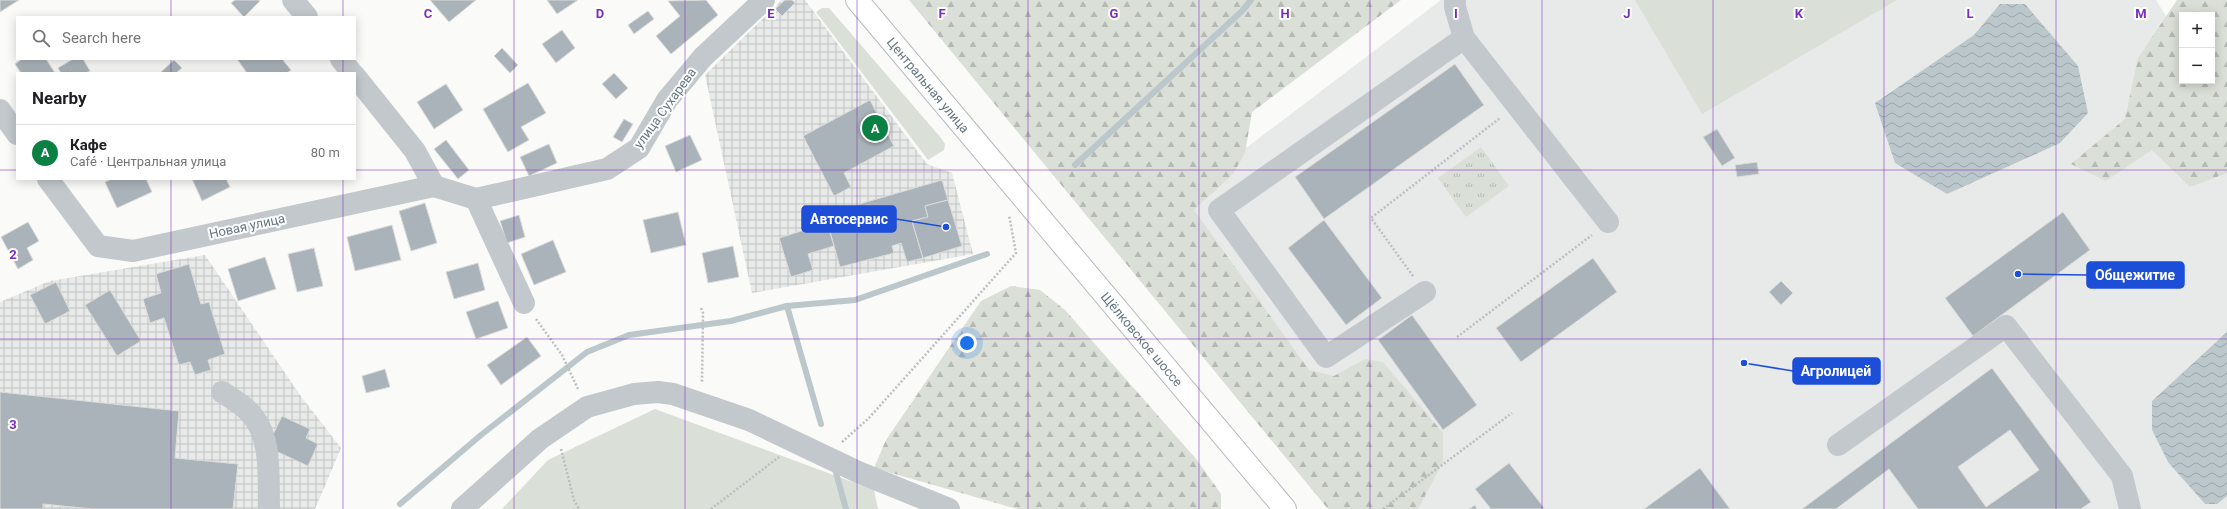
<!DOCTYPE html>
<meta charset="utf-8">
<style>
body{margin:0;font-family:Roboto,sans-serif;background:#f2f2f2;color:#202124}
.controls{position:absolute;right:12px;top:12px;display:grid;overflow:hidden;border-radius:0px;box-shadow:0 2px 10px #0003}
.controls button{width:36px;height:36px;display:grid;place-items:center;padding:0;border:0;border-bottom:1px solid #e0e0e0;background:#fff;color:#202124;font:20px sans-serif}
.you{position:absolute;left:967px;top:343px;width:14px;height:14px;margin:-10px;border:3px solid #fff;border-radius:50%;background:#1a73e8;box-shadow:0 0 0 6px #1a73e833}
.badge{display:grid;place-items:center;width:26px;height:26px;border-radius:50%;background:#0b8043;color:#fff;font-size:13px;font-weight:700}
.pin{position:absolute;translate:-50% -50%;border:2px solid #fff;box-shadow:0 1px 4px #0006}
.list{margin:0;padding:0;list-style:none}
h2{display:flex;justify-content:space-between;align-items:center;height:52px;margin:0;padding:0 16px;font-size:17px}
h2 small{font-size:13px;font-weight:400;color:#757577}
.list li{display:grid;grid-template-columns:26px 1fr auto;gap:12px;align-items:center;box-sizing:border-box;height:56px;padding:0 16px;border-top:1px solid #e0e0e0}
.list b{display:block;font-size:15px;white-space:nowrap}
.list p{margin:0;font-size:13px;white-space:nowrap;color:#757577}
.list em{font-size:13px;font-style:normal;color:#757577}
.icon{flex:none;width:22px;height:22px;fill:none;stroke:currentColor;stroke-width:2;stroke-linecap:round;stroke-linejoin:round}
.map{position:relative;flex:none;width:2227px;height:509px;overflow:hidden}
.search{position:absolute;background:#fff;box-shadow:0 2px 10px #0003;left:16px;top:16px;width:340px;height:44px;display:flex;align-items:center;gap:10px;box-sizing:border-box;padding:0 14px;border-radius:0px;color:#757577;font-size:15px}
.panel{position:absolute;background:#fff;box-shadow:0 2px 10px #0003;left:16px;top:72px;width:340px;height:108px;border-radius:0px}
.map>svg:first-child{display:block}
.built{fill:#e8e9e9}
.industrial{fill:url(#industrial-grid)}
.grass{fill:#dadfd7}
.forest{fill:url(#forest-firs);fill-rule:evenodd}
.park{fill:url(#park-tufts)}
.water{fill:url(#water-waves)}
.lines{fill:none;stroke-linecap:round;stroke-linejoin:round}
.stream{stroke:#bbc7cb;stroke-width:6}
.building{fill:#aab3b9;stroke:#dcdcda;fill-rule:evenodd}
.major-casing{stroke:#b5babe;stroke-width:24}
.path{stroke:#bbbfc2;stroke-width:2.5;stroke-dasharray:2 2;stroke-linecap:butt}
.minor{stroke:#c3c8cc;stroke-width:22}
.major{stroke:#fff;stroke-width:22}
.grid{fill:none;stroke:#7b2cbf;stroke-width:1;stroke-opacity:0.55}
.labels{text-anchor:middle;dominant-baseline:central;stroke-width:4;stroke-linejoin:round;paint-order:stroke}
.street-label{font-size:13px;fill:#657683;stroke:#fff}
.grid-label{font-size:13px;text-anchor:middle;font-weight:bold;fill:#7b2cbf;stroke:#fff;stroke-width:4;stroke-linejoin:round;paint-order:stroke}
.leader{fill:none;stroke:#1d4ed8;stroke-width:1.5}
.callout-dot{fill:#1d4ed8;stroke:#fff;stroke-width:1.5}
.callout{fill:#1d4ed8;stroke:#1d4ed8;stroke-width:1.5}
.callout-label{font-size:14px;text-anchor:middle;font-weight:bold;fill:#fff}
</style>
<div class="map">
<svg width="2227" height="509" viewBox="0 0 2227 509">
<defs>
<pattern id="industrial-grid" width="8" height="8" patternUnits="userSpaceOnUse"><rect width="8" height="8" fill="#e8e9e9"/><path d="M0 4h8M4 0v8" fill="none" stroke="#c0c1c2"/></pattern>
<pattern id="forest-firs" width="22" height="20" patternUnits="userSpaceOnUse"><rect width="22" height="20" fill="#dadfd7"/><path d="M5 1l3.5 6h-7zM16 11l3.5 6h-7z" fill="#b4b9b4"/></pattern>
<pattern id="park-tufts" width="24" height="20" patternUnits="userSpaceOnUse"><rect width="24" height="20" fill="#dadfd7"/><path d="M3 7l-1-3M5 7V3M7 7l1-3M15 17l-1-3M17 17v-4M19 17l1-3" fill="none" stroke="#b4b9b4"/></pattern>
<pattern id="water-waves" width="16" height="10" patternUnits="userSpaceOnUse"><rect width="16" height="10" fill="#bbc7cb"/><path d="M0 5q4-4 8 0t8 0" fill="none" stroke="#9ca6aa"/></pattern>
</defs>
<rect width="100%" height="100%" fill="#fafaf8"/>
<path class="built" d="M1441,0h715l26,42v39l45,33v395h-859l-214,-291z"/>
<g class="industrial">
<path d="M782,0h23l122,164 25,9 21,81 -221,39 -47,-218z"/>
<path d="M205,255l95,140 41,53 -26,61h-315v-207l50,-21z"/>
</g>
<g class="grass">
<path d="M1635,0h262l-195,114z"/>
<path d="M822,8h7l112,130 4,6 -1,6 -16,10 -112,-148z"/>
<path d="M655,409l219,81 4,19h-376l46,-49z"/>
</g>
<g class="forest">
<path d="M909,0h492l-149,112 -7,41 -12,21 -39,36 115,160 25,6 31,-17 18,3 60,71v29l-25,47h-90z"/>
<path d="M2177,0h50v173l-37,14 -38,-37 -46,31 -35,-17 54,-45 13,-61zM2182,15h30v66h-30z"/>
<path d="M1011,286l29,4 25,20 132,150 24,34v15h-204l-143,-41 12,-28 95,-139z"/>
</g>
<path class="park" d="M1481,147l28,39 -43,31 -28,-39z"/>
<g class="water">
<path d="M2000,4h25l53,62 10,47 -28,30 -113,51 -52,-31 -20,-60 99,-68z"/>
<path d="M2227,332v164l-10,8h-12l-37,-42 -16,-32v-29z"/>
</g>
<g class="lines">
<g class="stream">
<path d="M1075,165l167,-154 9,-11"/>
<path d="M787,306l34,118"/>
<path d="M835,469l11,40"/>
<path d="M400,504l81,-69 106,-83 42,-17 102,-14 56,-15 68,-6 132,-46"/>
</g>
</g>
<g class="building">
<path d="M0,0h19l-19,12z"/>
<path d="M235,0h24l1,1 -16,16 -13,-14z"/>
<path d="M430,0h46l-27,22z"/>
<path d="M547,0h31l-21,14z"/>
<path d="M706,0l12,15 -47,39 -15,-18 24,-20 -12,-15z"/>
<path d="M785,0h7l3,3 -13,13 -7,-7z"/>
<path d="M648,11l6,8 -20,15 -6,-9z"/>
<path d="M562,30l13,18 -19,15 -14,-19z"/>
<path d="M502,48l16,17 -8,8 -16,-17z"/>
<path d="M22,59h24l9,14h-34l-6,-9z"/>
<path d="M73,59h10l7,12 -4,2h-25l-3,-5z"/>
<path d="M237,59h45l9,11 -4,3h-40z"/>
<path d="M174,60l8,8 -6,5h-16z"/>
<path d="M1455,64l29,41 -160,114 -29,-42z"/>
<path d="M614,73l14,15 -12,11 -14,-15z"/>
<path d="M528,83l18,30 -25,14 8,13 -21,12 -25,-43z"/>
<path d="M446,84l17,26 -29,19 -17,-27z"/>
<path d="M870,100l24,46 -50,27 7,14 -17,9 -31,-60z"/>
<path d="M624,119l9,5 -11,18 -9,-5z"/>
<path d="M1717,129l18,29 -13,8 -19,-29z"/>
<path d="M690,135l12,25 -26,12 -11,-26z"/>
<path d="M446,140l23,30 -11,9 -24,-30z"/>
<path d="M549,144l8,19 -28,13 -9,-19z"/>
<path d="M1757,162l2,12 -22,3 -2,-12z"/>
<path d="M112,179h34l6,13 -35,16 -12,-26z"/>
<path d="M192,179h34l4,8 -28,14z"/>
<path d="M942,180l6,20 -23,6 3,11 -16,4 11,37 -16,4 -6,-19 -9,3 2,7 -54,14 -15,-53z"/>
<path d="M948,200l14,46 -39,12 -11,-37 16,-4 -3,-11z"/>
<path d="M425,203l12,40 -26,8 -12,-40z"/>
<path d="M678,212l8,33 -35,8 -8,-33z"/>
<path d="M2063,212l27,38 -117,86 -28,-38z"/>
<path d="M519,215l6,22 -18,6 -7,-22z"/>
<path d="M1324,220l58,78 -36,27 -58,-77z"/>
<path d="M28,222l11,19 -12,7 6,12 -15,9 -17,-32z"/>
<path d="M827,223l7,23 -26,8 5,16 -22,7 -12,-39z"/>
<path d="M392,225l9,35 -46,11 -8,-34z"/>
<path d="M553,240l13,32 -32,13 -13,-31z"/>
<path d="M733,246l6,31 -31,6 -6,-30z"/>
<path d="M314,248l9,38 -26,6 -9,-38z"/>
<path d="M265,257l11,32 -38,12 -10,-32z"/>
<path d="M1593,258l24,34 -96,70 -25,-34z"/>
<path d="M478,263l7,27 -31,9 -8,-27z"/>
<path d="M189,264l12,40 8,-2 16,52 -17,6 3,10 -16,5 -5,-13 -11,3 -15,-47 -14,5 -7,-24 18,-6 -5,-19z"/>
<path d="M1781,281l12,12 -12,12 -12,-13z"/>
<path d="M56,282l14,29 -25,13 -15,-29z"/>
<path d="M110,290l31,51 -24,15 -32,-51z"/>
<path d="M498,301l10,27 -32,11 -10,-27z"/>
<path d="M1412,315l65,90 -34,25 -65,-90z"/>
<path d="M527,337l14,19 -40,29 -14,-20z"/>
<path d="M1992,368l99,134 -10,7h-163l-29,-40 -53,40h-34zM2010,430l29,40 -53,37 -28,-40z"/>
<path d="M385,369l5,18 -24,6 -4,-17z"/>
<path d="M0,392l179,19 -4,47 63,6 -5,45h-141l-49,-5v5h-43z"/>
<path d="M282,416l28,13 -4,9 12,6 -10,22 -41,-19z"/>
<path d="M1509,463l36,46h-54l-16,-20z"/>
<path d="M1700,468l30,41h-86z"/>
<path d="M1475,505l2,4h-8z"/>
</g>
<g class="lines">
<defs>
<g id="major">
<path id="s1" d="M857,0l428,509"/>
</g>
</defs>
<use href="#major" class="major-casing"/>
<g class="path">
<path d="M1413,276l-42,-58 129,-100"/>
<path d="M701,308l2,5 -1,69"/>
<path d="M536,319l26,36 16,34"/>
<path d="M1457,337l135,-102"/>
<path d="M842,442l27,-24 147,-165 -7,-38"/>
<path d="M561,449l13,51 5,9"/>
<path d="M711,509l68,-52"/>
<path d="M1383,509l129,-96"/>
</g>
<g class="minor">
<path d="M293,0l14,17"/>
<path d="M1455,0v7l9,31 144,184"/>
<path d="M341,59l11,14"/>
<path d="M355,76l60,75 19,35"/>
<path d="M0,110l17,24"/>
<path d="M48,179l50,67 35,5 301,-65 42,13"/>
<path d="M476,199l131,-30 32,-21 28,-48 36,-43 61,-57"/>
<path d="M476,199l48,104"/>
<path d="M1425,292l-99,65 -107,-147 245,-172"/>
<path d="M222,392c9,6 20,12 27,20 24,23 19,67 20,97"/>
<path d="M1838,445l168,-119 116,150 8,33"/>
<path d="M462,509l78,-70 47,-32 47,-13 24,-2 15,2 76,26 109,52 91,37"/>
</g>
<use href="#major" class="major"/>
</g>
<path class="grid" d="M171,0v17M343,0v17M514,0v509M685,0v509M857,0v509M1028,0v509M1199,0v509M1370,0v509M1542,0v509M1713,0v509M1884,0v509M2056,0v509M171,59v14M343,59v14M0,170h17M355,170h1872M171,179v330M343,179v330M0,339h2227"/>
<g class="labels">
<g class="street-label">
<text stroke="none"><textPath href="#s1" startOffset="111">Центральная улица</textPath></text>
<text transform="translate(665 108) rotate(-54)">улица Сухарева</text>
<text transform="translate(247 226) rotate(-12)">Новая улица</text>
<text stroke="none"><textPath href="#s1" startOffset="443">Щёлковское шоссе</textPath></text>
</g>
</g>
<g class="grid-label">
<text x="428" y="18">C</text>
<text x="600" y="18">D</text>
<text x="771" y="18">E</text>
<text x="942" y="18">F</text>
<text x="1114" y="18">G</text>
<text x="1285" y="18">H</text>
<text x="1456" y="18">I</text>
<text x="1627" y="18">J</text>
<text x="1799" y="18">K</text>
<text x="1970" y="18">L</text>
<text x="2141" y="18">M</text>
<text x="13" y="259">2</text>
<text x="13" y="429">3</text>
</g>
<path class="leader" d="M946 227L896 219M2018 274L2087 275M1744 363L1793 371"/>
<g class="callout-dot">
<circle cx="946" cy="227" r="4"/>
<circle cx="2018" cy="274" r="4"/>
<circle cx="1744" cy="363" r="4"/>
</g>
<g class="callout">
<rect x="802" y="206" width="94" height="26" rx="4"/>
<rect x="2087" y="262" width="97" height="26" rx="4"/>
<rect x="1793" y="358" width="87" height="26" rx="4"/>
</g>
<g class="callout-label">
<text x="849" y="224">Автосервис</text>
<text x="2135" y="280">Общежитие</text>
<text x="1836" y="376">Агролицей</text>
</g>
</svg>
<div class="controls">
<button>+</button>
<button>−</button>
</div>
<div class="you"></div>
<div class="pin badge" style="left:875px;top:128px">A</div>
<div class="search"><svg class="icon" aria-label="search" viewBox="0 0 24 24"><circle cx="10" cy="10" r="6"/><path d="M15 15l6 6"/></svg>Search here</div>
<section class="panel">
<h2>Nearby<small></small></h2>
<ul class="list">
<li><span class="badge">A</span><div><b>Кафе</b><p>Café · Центральная улица</p></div><em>80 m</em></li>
</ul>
</section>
</div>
